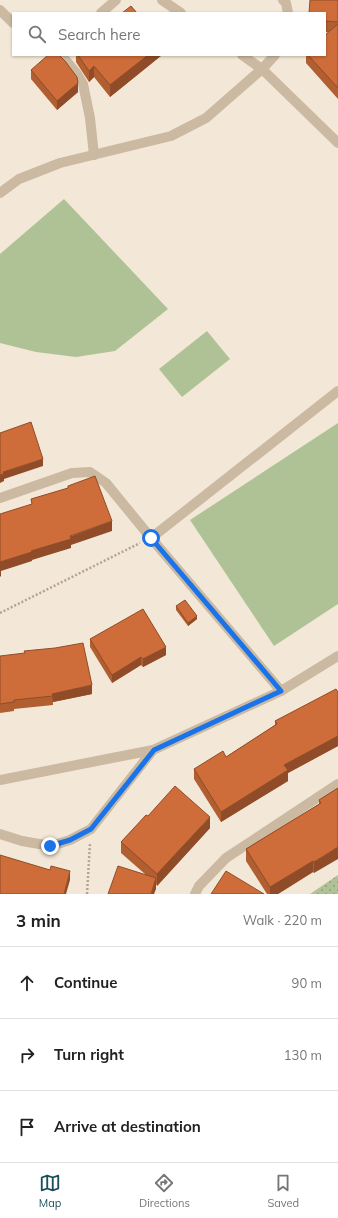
<!DOCTYPE html>
<meta charset="utf-8">
<style>
body{margin:0;font-family:Mulish,sans-serif;background:#f2f2f2;color:#222}
.stop{position:absolute;width:12px;height:12px;margin:-9px;border:3px solid #1a73e8;border-radius:50%;background:#fff}
.stop.end{background:#1a73e8;border-color:#fff;box-shadow:0 1px 4px #0008}
.list{margin:0;padding:0;list-style:none}
h2{display:flex;justify-content:space-between;align-items:center;height:52px;margin:0;padding:0 16px;font-size:17px}
h2 small{font-size:13px;font-weight:400;color:#767676}
.list li{display:grid;grid-template-columns:26px 1fr auto;gap:12px;align-items:center;box-sizing:border-box;height:72px;padding:0 16px;border-top:1px solid #e0e0e0}
.list b{display:block;font-size:15px;white-space:nowrap}
.list em{font-size:13px;font-style:normal;color:#767676}
.icon{flex:none;width:22px;height:22px;fill:none;stroke:currentColor;stroke-width:2;stroke-linecap:round;stroke-linejoin:round}
.map{position:relative;flex:none;width:338px;height:894px;overflow:hidden}
.search{position:absolute;background:#fff;box-shadow:0 1px 3px #0004;left:12px;right:12px;top:12px;height:44px;display:flex;align-items:center;gap:10px;box-sizing:border-box;padding:0 14px;border-radius:0px;color:#767676;font-size:15px}
.sheet{height:268px;background:#fff}
nav{display:flex;justify-content:space-around;align-items:center;box-sizing:border-box;height:56px;border-top:1px solid #e0e0e0;background:#fff;font-size:11px;color:#767676}
nav a{display:grid;justify-items:center;gap:2px}
nav .on{color:#184e59}
.map>svg:first-child{display:block}
.park{fill:url(#park-dots)}
.garden{fill:#afc296}
.lines{fill:none;stroke-linecap:round;stroke-linejoin:round}
.path{stroke:#b7a38d;stroke-width:2.5;stroke-dasharray:2 2;stroke-linecap:butt}
.street{stroke:#cbb9a2;stroke-width:10}
.wall{fill:#b15e31}
.shaded-wall{fill:#904c28}
.building{fill:#ce6d39;stroke:#904c28}
.route{stroke:#1a73e8;stroke-width:5}
</style>
<div class="map">
<svg width="338" height="894" viewBox="0 0 338 894">
<defs>
<pattern id="park-dots" width="8" height="8" patternUnits="userSpaceOnUse"><rect width="8" height="8" fill="#afc296"/><path d="M2 2h.1M6 6h.1" fill="none" stroke="#8f9e7a" stroke-width="1.8" stroke-linecap="round"/></pattern>
</defs>
<rect width="100%" height="100%" fill="#f3e8d7"/>
<path class="park" d="M338,875v19h-28z"/>
<g class="garden">
<path d="M64,199l104,110 -53,42 -39,6 -40,-5 -36,-9v-89z"/>
<path d="M207,331l23,28 -48,38 -23,-28z"/>
<path d="M338,423v181l-64,42 -84,-126z"/>
</g>
<g class="lines">
<g class="path">
<path d="M0,613l140,-70"/>
<path d="M87,894l3,-51"/>
</g>
<g class="street">
<path d="M162,0l19,13"/>
<path d="M283,0l3,3 2,10"/>
<path d="M0,10l13,13"/>
<path d="M101,13l15,-13"/>
<path d="M59,55l4,2 14,17 6,10 7,34 4,37"/>
<path d="M242,55l20,14 76,74"/>
<path d="M0,193l19,-14 41,-16 111,-27 35,-18 56,-49 13,-14"/>
<path d="M0,498l72,-25 18,-1 16,11 45,55 130,153"/>
<path d="M151,538l187,-147"/>
<path d="M0,780l153,-30 128,-59 57,-35"/>
<path d="M0,834l22,7 29,5 19,-6 21,-11 62,-79"/>
<path d="M195,894l4,-8 27,-28 112,-74"/>
</g>
</g>
<g class="wall">
<path d="M338,0v99l-32,-36v-8h19l4,-23h-4v-19z"/>
<path d="M76,55h86l-52,42 -16,-20 -5,5 -13,-20z"/>
<path d="M31,70l47,22 -21,18 -26,-31z"/>
<path d="M176,606l21,13 -9,7 -12,-16z"/>
<path d="M90,639l76,16 -23,12 -2,-2 -29,18 -22,-36z"/>
<path d="M0,656l92,38 -39,8v3l-39,4v2l-14,2z"/>
<path d="M338,692v54l-50,27v8l-67,41 -27,-43v-10l32,-12 49,-32v-4z"/>
<path d="M338,788l-24,85 -1,-1 -35,22h-11l-21,-33v-12l73,-45v-4z"/>
<path d="M148,816l62,12 -53,58 -1,-2v5l-11,-15 -24,-21v-11z"/>
</g>
<g class="shaded-wall">
<path d="M148,55h14l-52,42v-12z"/>
<path d="M94,66v11l-5,5v-11z"/>
<path d="M78,83v9l-21,18v-9z"/>
<path d="M43,459v7l-39,13v2l-4,2v-8l3,-3z"/>
<path d="M112,521v10l-41,14v3l-39,12v1l-31,10v5l-1,1v-15z"/>
<path d="M197,616v3l-9,7v-3z"/>
<path d="M166,647v8l-23,12v-8z"/>
<path d="M141,657v8l-29,18v-8z"/>
<path d="M92,685v9l-39,8 -1,-8z"/>
<path d="M338,736v10l-50,27v8l-67,41v-10l63,-47z"/>
<path d="M210,817v11l-53,58v-12z"/>
<path d="M338,847v12l-24,14v-11z"/>
<path d="M313,861v11l-35,22h-8v-7z"/>
<path d="M70,871v9l-4,14h-2z"/>
<path d="M156,878v11l-2,5h-3z"/>
</g>
<g class="building">
<path d="M310,0h28v22l-13,-1v-8h-16z"/>
<path d="M131,6l6,7h-15z"/>
<path d="M338,24v64l-30,-33h17v-20z"/>
<path d="M48,55h11l6,6 12,16 1,6 -21,18 -26,-31z"/>
<path d="M78,55h70l-38,30 -16,-19 -5,5z"/>
<path d="M31,422l12,37 -40,13 1,2 -4,1v-42z"/>
<path d="M95,476l17,45 -42,15 1,3 -40,12 1,1 -32,10v-48l32,-10 -1,-5 37,-11v-2z"/>
<path d="M185,600l12,16 -9,7 -12,-17z"/>
<path d="M143,609l23,38 -23,12 -2,-2 -29,18 -22,-36z"/>
<path d="M83,643l9,42 -40,9 1,2 -39,4v2l-14,2v-48l25,-3 -1,-2 31,-3z"/>
<path d="M336,689l2,3v44l-54,29 4,5 -67,42 -27,-43 29,-18 3,6 51,-33 -2,-3z"/>
<path d="M175,786l35,31 -53,57 -36,-32 25,-27 2,1z"/>
<path d="M338,788v59l-24,15 -1,-1 -43,26 -24,-38 75,-46 -2,-3z"/>
<path d="M0,855l50,15 1,-4 19,5 -6,23h-64z"/>
<path d="M118,866l38,12 -5,16h-43z"/>
<path d="M226,871l38,23h-53z"/>
</g>
<g class="lines">
<path class="route" d="M50,846l20,-6 21,-11 63,-79 127,-59 -130,-153"/>
</g>
</svg>
<div class="stop" style="left:151px;top:538px"></div>
<div class="stop end" style="left:50px;top:846px"></div>
<div class="search"><svg class="icon" aria-label="search" viewBox="0 0 24 24"><circle cx="10" cy="10" r="6"/><path d="M15 15l6 6"/></svg>Search here</div>
</div>
<section class="sheet">
<h2>3 min<small>Walk · 220 m</small></h2>
<ul class="list">
<li><svg class="icon" aria-label="ahead" viewBox="0 0 24 24"><path d="M12 20V5M6 11l6-6 6 6"/></svg><div><b>Continue</b></div><em>90 m</em></li>
<li><svg class="icon" aria-label="right" viewBox="0 0 24 24"><path d="M7 20v-9h11M14 6l5 5-5 5"/></svg><div><b>Turn right</b></div><em>130 m</em></li>
<li><svg class="icon" aria-label="arrive" viewBox="0 0 24 24"><path d="M6 21V4h12l-3 4 3 4H6"/></svg><div><b>Arrive at destination</b></div></li>
</ul>
</section>
<nav>
<a class="on"><svg class="icon" aria-label="map" viewBox="0 0 24 24"><path d="M3 6l6-2 6 2 6-2v14l-6 2-6-2-6 2zM9 4v14M15 6v14"/></svg>Map</a>
<a><svg class="icon" aria-label="directions" viewBox="0 0 24 24"><path d="M12 3l9 9-9 9-9-9zM9 14v-3h6M13 9l2 2-2 2"/></svg>Directions</a>
<a><svg class="icon" aria-label="saved" viewBox="0 0 24 24"><path d="M7 4h10v16l-5-4-5 4z"/></svg>Saved</a>
</nav>
